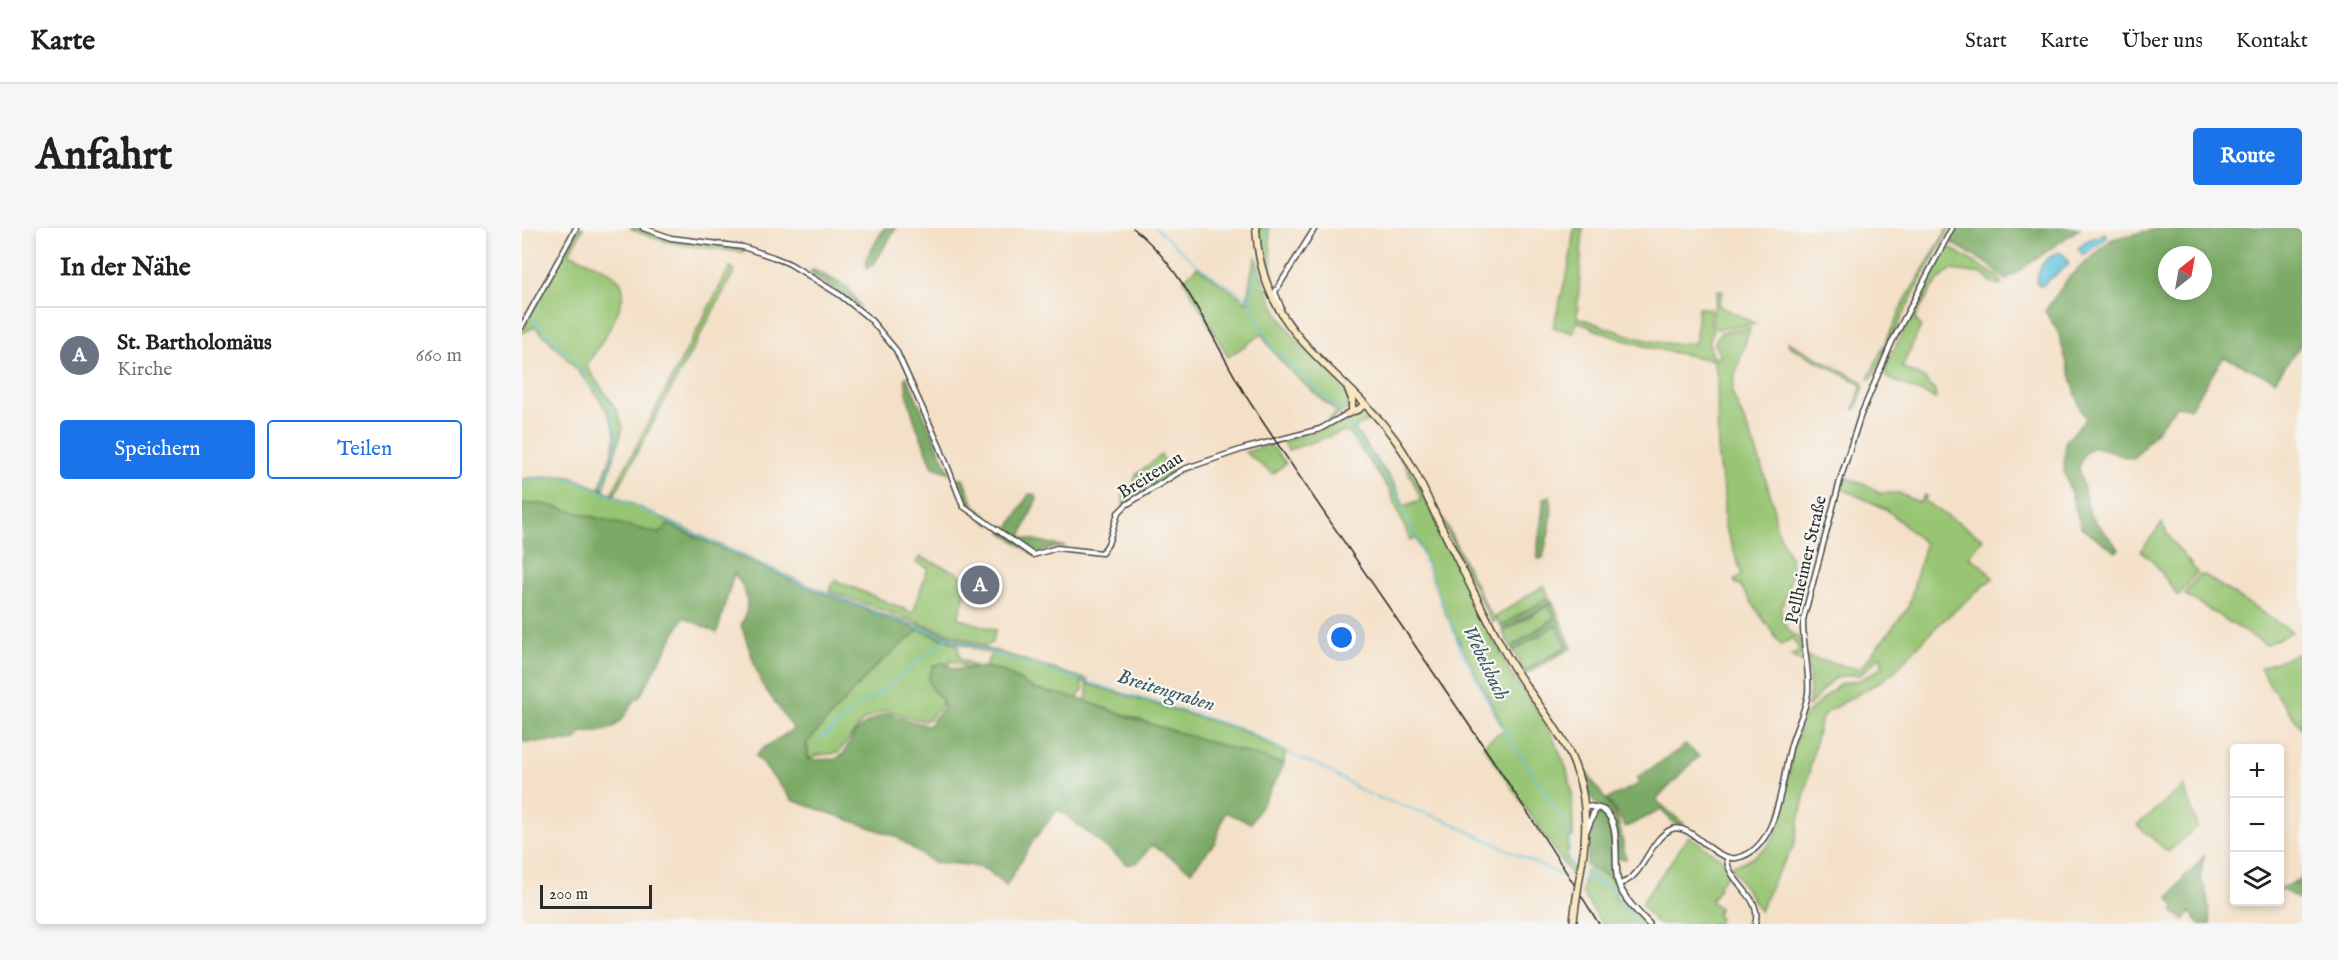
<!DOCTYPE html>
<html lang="de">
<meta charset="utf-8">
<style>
body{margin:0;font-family:"IM FELL English",serif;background:#f6f6f6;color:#202124}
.controls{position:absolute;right:18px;bottom:18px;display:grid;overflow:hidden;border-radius:6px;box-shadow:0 3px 9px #0003}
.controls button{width:54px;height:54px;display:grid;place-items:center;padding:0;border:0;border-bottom:2px solid #e0e0e0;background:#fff;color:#202124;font:30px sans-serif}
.compass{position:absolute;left:1636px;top:18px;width:54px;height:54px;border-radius:50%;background:#fff;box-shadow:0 3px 9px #0003;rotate:31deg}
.scale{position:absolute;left:18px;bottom:15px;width:112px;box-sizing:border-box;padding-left:6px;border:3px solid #2b2b2b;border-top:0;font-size:16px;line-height:21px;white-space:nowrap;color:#2b2b2b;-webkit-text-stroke:4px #f6f6f2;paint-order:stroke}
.you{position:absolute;left:820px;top:410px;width:21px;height:21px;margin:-15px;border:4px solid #fff;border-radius:50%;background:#1a73e8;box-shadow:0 0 0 9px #1a73e833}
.badge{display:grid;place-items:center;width:39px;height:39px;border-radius:50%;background:#1a73e8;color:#fff;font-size:20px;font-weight:700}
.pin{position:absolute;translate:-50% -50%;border:3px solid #fff;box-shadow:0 2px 6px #0006}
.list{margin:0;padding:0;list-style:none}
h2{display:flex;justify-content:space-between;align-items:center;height:78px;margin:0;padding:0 24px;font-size:26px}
h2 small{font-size:20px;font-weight:400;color:#757577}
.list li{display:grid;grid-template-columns:39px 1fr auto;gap:18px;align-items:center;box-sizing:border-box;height:96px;padding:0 24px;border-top:2px solid #e0e0e0}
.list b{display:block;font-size:22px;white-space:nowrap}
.list p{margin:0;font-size:20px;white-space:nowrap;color:#757577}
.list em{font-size:20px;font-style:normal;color:#757577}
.actions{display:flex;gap:12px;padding:18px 24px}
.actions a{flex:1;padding:14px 0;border:2px solid #1a73e8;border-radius:6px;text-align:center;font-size:21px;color:#1a73e8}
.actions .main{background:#1a73e8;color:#fff}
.icon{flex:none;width:33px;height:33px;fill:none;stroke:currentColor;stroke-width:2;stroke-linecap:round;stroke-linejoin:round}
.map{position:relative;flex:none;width:1780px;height:696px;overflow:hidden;border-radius:6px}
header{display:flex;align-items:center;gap:36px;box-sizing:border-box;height:84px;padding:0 30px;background:#fff;border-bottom:2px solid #e0e0e0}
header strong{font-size:28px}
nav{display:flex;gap:33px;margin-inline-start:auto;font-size:21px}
.intro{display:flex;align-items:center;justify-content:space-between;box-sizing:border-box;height:144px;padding:0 36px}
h1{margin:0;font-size:42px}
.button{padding:15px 27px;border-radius:6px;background:#1a73e8;color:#fff;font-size:21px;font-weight:700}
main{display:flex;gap:36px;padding:0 36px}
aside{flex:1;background:#fff;border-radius:6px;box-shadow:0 3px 9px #0003}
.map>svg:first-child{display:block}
.green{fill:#98c573;stroke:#62784f;stroke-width:1.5;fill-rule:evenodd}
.forest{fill:#7aaa65;stroke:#526a48;stroke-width:1.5;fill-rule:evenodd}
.water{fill:#61c5df;stroke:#467885;stroke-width:1.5}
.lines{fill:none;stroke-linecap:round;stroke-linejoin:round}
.stream{stroke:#61c5df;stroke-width:1.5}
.minor-casing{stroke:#494642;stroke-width:7}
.tertiary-casing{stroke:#494642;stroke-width:8}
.secondary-casing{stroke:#494642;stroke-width:9}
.minor{stroke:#fff;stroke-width:4}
.tertiary{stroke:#fff;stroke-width:5}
.secondary{stroke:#fae7c3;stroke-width:6}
.rail{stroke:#2b2b2b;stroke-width:1.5}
.secondary-bridge-casing{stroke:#494642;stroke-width:9;stroke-linecap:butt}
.secondary-bridge{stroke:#fae7c3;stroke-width:6}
.labels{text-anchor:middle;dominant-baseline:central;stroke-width:4.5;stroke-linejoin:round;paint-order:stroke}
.street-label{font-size:18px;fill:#2b2b2b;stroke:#f6f6f2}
.water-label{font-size:20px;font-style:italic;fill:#3b5961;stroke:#f6f6f2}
</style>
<header>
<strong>Karte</strong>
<nav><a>Start</a><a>Karte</a><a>Über uns</a><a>Kontakt</a></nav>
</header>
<div class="intro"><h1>Anfahrt</h1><a class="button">Route</a></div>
<main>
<aside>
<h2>In der Nähe<small></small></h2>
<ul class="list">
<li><span class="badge" style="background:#6b7280">A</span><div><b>St. Bartholomäus</b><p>Kirche</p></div><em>660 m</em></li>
</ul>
<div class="actions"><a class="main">Speichern</a><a>Teilen</a></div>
</aside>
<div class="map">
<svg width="1780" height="696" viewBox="0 0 1780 696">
<rect width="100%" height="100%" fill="#f6f6f2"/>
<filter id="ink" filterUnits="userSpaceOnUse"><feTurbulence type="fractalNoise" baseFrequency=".0167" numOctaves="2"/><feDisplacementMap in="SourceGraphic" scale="12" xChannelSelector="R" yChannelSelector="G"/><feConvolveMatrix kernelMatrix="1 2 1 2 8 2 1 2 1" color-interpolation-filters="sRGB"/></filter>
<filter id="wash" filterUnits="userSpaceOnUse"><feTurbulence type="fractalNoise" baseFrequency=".008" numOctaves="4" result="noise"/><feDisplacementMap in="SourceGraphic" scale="24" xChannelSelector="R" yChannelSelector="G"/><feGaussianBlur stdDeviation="1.35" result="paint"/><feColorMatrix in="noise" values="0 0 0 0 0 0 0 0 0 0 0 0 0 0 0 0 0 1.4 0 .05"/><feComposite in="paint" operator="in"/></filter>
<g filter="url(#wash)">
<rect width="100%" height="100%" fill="#f4e0c7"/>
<g class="green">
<path d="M56,0h5l-14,25c16,8 38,14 50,27 16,17 -22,69 -33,86l31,44 6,18 -19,61 -4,-2c4,-13 14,-35 15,-49 2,-31 -58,-91 -80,-111l-13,6 11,-24z"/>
<path d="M108,0h10l31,10 73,11 -1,3c-39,-4 -78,-6 -113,-24z"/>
<path d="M736,0h11l4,57 -2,4 -8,-25z"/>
<path d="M1052,0h9l-6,89c38,13 76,31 117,26l2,-3 2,-33 12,2v16l3,7 -4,10 4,17 7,-3 -6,-12 7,-12 29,-4 -15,47 -3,17 24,57 17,54 3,24 14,30 3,13 -12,40 1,8 6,12 12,9 4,25 -13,-8 9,-6 -8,-12 -11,7 -42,-61 -2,1 -3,-4 8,-7 -18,-50v-33l-6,-30 -1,-85 -4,-16c-46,-8 -94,-17 -136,-39l-4,12 -20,-6 16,-61z"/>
<path d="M1426,0h2l-34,61 -44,90h-4l39,-82z"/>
<path d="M1425,18l50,30 5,7 -3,2 -7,-2 -10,-9 -31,-4c-17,11 -27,31 -36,49l6,7 -19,41 22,11 11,13 1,8 -50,-22 -1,-9 58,-118z"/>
<path d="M734,29c8,32 20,59 41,83 17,20 47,37 53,63l-5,8 -18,11 10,-10c-26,-23 -59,-47 -75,-78l-34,23 -44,-77 13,-13 50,35 4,-27z"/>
<path d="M208,39l5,3 -120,224 -3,-2 4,-7z"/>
<path d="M1196,62l5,1 -5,14 38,19 -39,5 -4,-2 -1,-9z"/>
<path d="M1266,114l75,40v7l-7,20h-2l8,-24 -73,-39z"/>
<path d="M842,182l9,7 36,49 67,135 -1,3 18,39 4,2 13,28 37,51 19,43 6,24 1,46h-4l-3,21 10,12v12l-93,-137 21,-16 -58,-114 -30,-78 -6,3 -21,-51 -40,-56 -7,-1 -54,18 -6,-9 27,-7zM848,191c21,23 40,51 51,81l-17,6 -10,-22 -40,-55z"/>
<path d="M748,217l16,18 -13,11 -28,-22z"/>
<path d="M639,227l10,17c-13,5 -25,17 -40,17l5,-14z"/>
<path d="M36,248l13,1 29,12 205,95 83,32 32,9 -1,5 39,15 2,13 15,8 -10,3 -2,-1 1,-3 -13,-4 -3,5 -5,-3 -10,28 9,8v6l-13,14 -5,2 -39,-11 -21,10 -26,33 -20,2 -9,4 -2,-17 67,-74 44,-38 -119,-46 -131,-60 -8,10 -117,-30h-21v-25z"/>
<path d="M1322,248l32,14 2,3h21l21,10 5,-8 2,1 -3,4 3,3 56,36 -14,18 10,6 14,15 -56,48 -41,44 -13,10 -53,30 -6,5 -5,10 -25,121 -19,31 -15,34 -30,-46 11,-2 12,-6 15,-11 6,-9 12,-50 8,-42 10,-29 36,-32 20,-4 23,-13 -3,-11 -20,19c-34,-1 -31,11 -52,32l2,-16 -3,-34 51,12 5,-4 45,-57 17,-64 -39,-35 -46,-21z"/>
<path d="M915,278l51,104 7,9 -1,3 -3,-1 -56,-114z"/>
<path d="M1640,295c8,20 23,32 35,49l-19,24 -26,-36 -11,-9z"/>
<path d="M398,329l36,15 13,10 -11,36 38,12 -4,13 -6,3 -157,-55 6,-11 78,33 15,-45 -12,-5z"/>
<path d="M1677,347h5l88,57 -26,13 -82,-51z"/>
<path d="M1022,357l5,12 -48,29 -6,-9z"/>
<path d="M1026,378l7,12 -44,29 -8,-15z"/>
<path d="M1034,397l11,21 -43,25 -11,-20z"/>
<path d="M471,422l95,30v4l156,47 41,21 -1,12 -78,-22 -122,-41 3,-4v-13l-6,-3 2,9 -6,8 -43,-9 -33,-19 -16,-3z"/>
<path d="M1780,424v77l-31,-42 -11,-19z"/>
<path d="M1662,558l13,41 -29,25 -31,-27z"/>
<path d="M1167,608l33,23 8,13 -12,14 2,2 -9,13 8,7 -2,8 3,2 -2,6h-61l-16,-20z"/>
<path d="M1066,641c12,2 26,10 31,21l-5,7 3,3 5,-5 25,29h-45l-20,-31 3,-21z"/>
</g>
<g class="forest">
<path d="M362,0h12l-22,36 -7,5 -1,-10z"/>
<path d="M1434,0h124l-74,52 -18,-16 -39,-23z"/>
<path d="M1689,0h91v115l-27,37 -51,-23 -34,51 -14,-2 -42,53c-15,-2 -26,-11 -41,-12l-9,7 -5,14 11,47 29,34 -3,3 -35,-25 -17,-56 1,-29 21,-23 -6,-11 -22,-76 -13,-21 24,-34 43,-38 44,-10 54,3zM1645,27h36v36h-36z"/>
<path d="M292,42l34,17 12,19 -3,1 -48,-35z"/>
<path d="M383,149h2l43,96 -17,-6c-13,-34 -24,-52 -28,-90z"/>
<path d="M665,237v2l-64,39v-11l8,-6h10l17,-12z"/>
<path d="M441,250l11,27 17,15 -1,5 -26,-22 -9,-24z"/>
<path d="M507,266h5l3,4 -16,39 45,10 -12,1 -21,6 -31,-22 2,-6 5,2z"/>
<path d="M1028,268c5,21 -3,41 -7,62l-5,1c-2,-21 6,-40 5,-61z"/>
<path d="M0,276h21l116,30 9,-10 131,60 120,46 1,-5 71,25 -3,3 -69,-23 -45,38 -68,76 2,16 28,-1 8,-6 11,-20 12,-10 19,-10 42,13 15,-18 -1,-9 -9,-8 -5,-11 5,-14 10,-4 10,6 12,1 15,-2 21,3 33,19 43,9 60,22 147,44 -5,11 -28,48 -26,-11 -10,31 -24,28 -39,-26 -14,17 -10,3 -70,-56 -25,32 -27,45 -19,-16 -18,-5 -37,-3 -37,-26 -103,-36 -36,-44 6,-7 32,-20 -33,-46 -20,-58c11,-20 6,-35 -7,-52l-17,60 -33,-16 -45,81 -3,1c-18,26 -20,35 -54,33l-8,9 -52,1z"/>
<path d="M1027,369l3,5 -49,28 -2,-4z"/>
<path d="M1031,375l19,45 -46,26 -2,-3 43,-25 -11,-21 -43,26 -2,-4 44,-28 -7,-13z"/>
<path d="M1164,517l13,11 -43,44 28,24 -8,1 -15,-15 -35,17 -19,-28 32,-15 -1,-7z"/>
<path d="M1062,541l29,41 6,13 7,36h-8l-4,-40 -5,-7 -13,-8 -6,-8z"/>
<path d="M1075,585l9,3 6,15 3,45 -2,3 -16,-10 -11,-3 8,-46z"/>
<path d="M1682,628l-4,24c9,9 8,31 11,44h-11l-10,-12 -6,8 -11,-8 2,-5 -6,-9 17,-24 4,-1z"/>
<path d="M1780,650l-1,22 -21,-11z"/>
</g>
<g class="water">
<path d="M1583,5l2,5 -24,17 -5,-6 6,-7z"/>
<path d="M1538,24l5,4 4,8 -28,22 -5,-3c2,-15 8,-26 24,-31z"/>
</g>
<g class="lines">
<g class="stream">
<path d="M634,0l41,37 52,35 23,48 68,63"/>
<path d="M741,39l2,-1v-29l5,-9"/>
<path d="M727,71l6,-25 5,-4"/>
<path d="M0,83l2,1"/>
<path d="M9,89l45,45 13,23 13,7 10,19 1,12 5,14 -15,50"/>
<path d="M827,196l49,71 63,155 39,74 67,102 3,11 -2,22 4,6 7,4"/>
<path d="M0,252l38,-3 13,2 87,38"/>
<path d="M143,292l76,35"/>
<path d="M223,329l55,26 93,36 100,34 252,77 51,27 24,9 48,28 77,26 115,55 7,1"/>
<path d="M298,510l10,-6 31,-28 18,-10 69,-57"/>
<path d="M1061,644l22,12 10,10"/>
<path d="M1060,652l22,4"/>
<path d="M1097,671l16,25"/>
</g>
</g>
</g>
<g filter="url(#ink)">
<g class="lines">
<defs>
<g id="minor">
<path d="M121,0l28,10 72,9 30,10 17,7 50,31 30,24 26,31 44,97 23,59 70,49 24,-7 45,5 6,-9 10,-31 8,-8 58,-36 59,-20 77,-20 27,-15"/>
<path d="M759,79l-6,-15 40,-64"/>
<path d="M0,98l54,-98"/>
<path d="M1205,629c-1,26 37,39 28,67"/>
<path d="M1097,656c26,-6 29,-45 53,-55 19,-7 41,32 64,29 43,-7 46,-81 55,-113 5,-18 15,-35 17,-52 2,-24 -6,-49 -5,-73l38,-143 19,-60 32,-75 60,-114"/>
</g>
<g id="tertiary">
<path d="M1063,578c6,1 13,1 18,4 19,11 10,53 15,72 5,17 20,30 31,42"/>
<path d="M1064,603l10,-23"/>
</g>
<g id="secondary">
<path d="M734,0c5,107 81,134 138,210 18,24 30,53 43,80 23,46 45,93 70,138 21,39 56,73 70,116 10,29 10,60 5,90"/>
<path d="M826,161l4,10v9"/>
<path d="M825,186l12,-5 6,-5"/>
<path d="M1051,696l3,-23"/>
</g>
</defs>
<use href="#minor" class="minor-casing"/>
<use href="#tertiary" class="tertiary-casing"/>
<use href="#secondary" class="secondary-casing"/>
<use href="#minor" class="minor"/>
<use href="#tertiary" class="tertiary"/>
<use href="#secondary" class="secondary"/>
<path class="rail" d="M611,0c56,44 80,117 118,176 115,174 238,343 348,520"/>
<defs>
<path id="secondary-bridge" d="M1054,673l6,-39"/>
</defs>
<use href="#secondary-bridge" class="secondary-bridge-casing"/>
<use href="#secondary-bridge" class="secondary-bridge"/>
</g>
</g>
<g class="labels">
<g class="street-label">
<text transform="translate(629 248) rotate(-32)">Breitenau</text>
<text transform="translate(1285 332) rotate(-77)">Pellheimer Straße</text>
</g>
<g class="water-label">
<text transform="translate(963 435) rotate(64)">Webelsbach</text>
<text transform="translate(644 463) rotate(17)">Breitengraben</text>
</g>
</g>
</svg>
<div class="controls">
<button>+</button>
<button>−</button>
<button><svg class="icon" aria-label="layers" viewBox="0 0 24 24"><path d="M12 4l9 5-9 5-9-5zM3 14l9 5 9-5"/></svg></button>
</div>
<svg class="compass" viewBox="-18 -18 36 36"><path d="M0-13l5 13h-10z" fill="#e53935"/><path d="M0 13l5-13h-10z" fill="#757577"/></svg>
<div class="scale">200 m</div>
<div class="you"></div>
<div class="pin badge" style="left:458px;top:357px;background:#6b7280">A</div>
</div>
</main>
